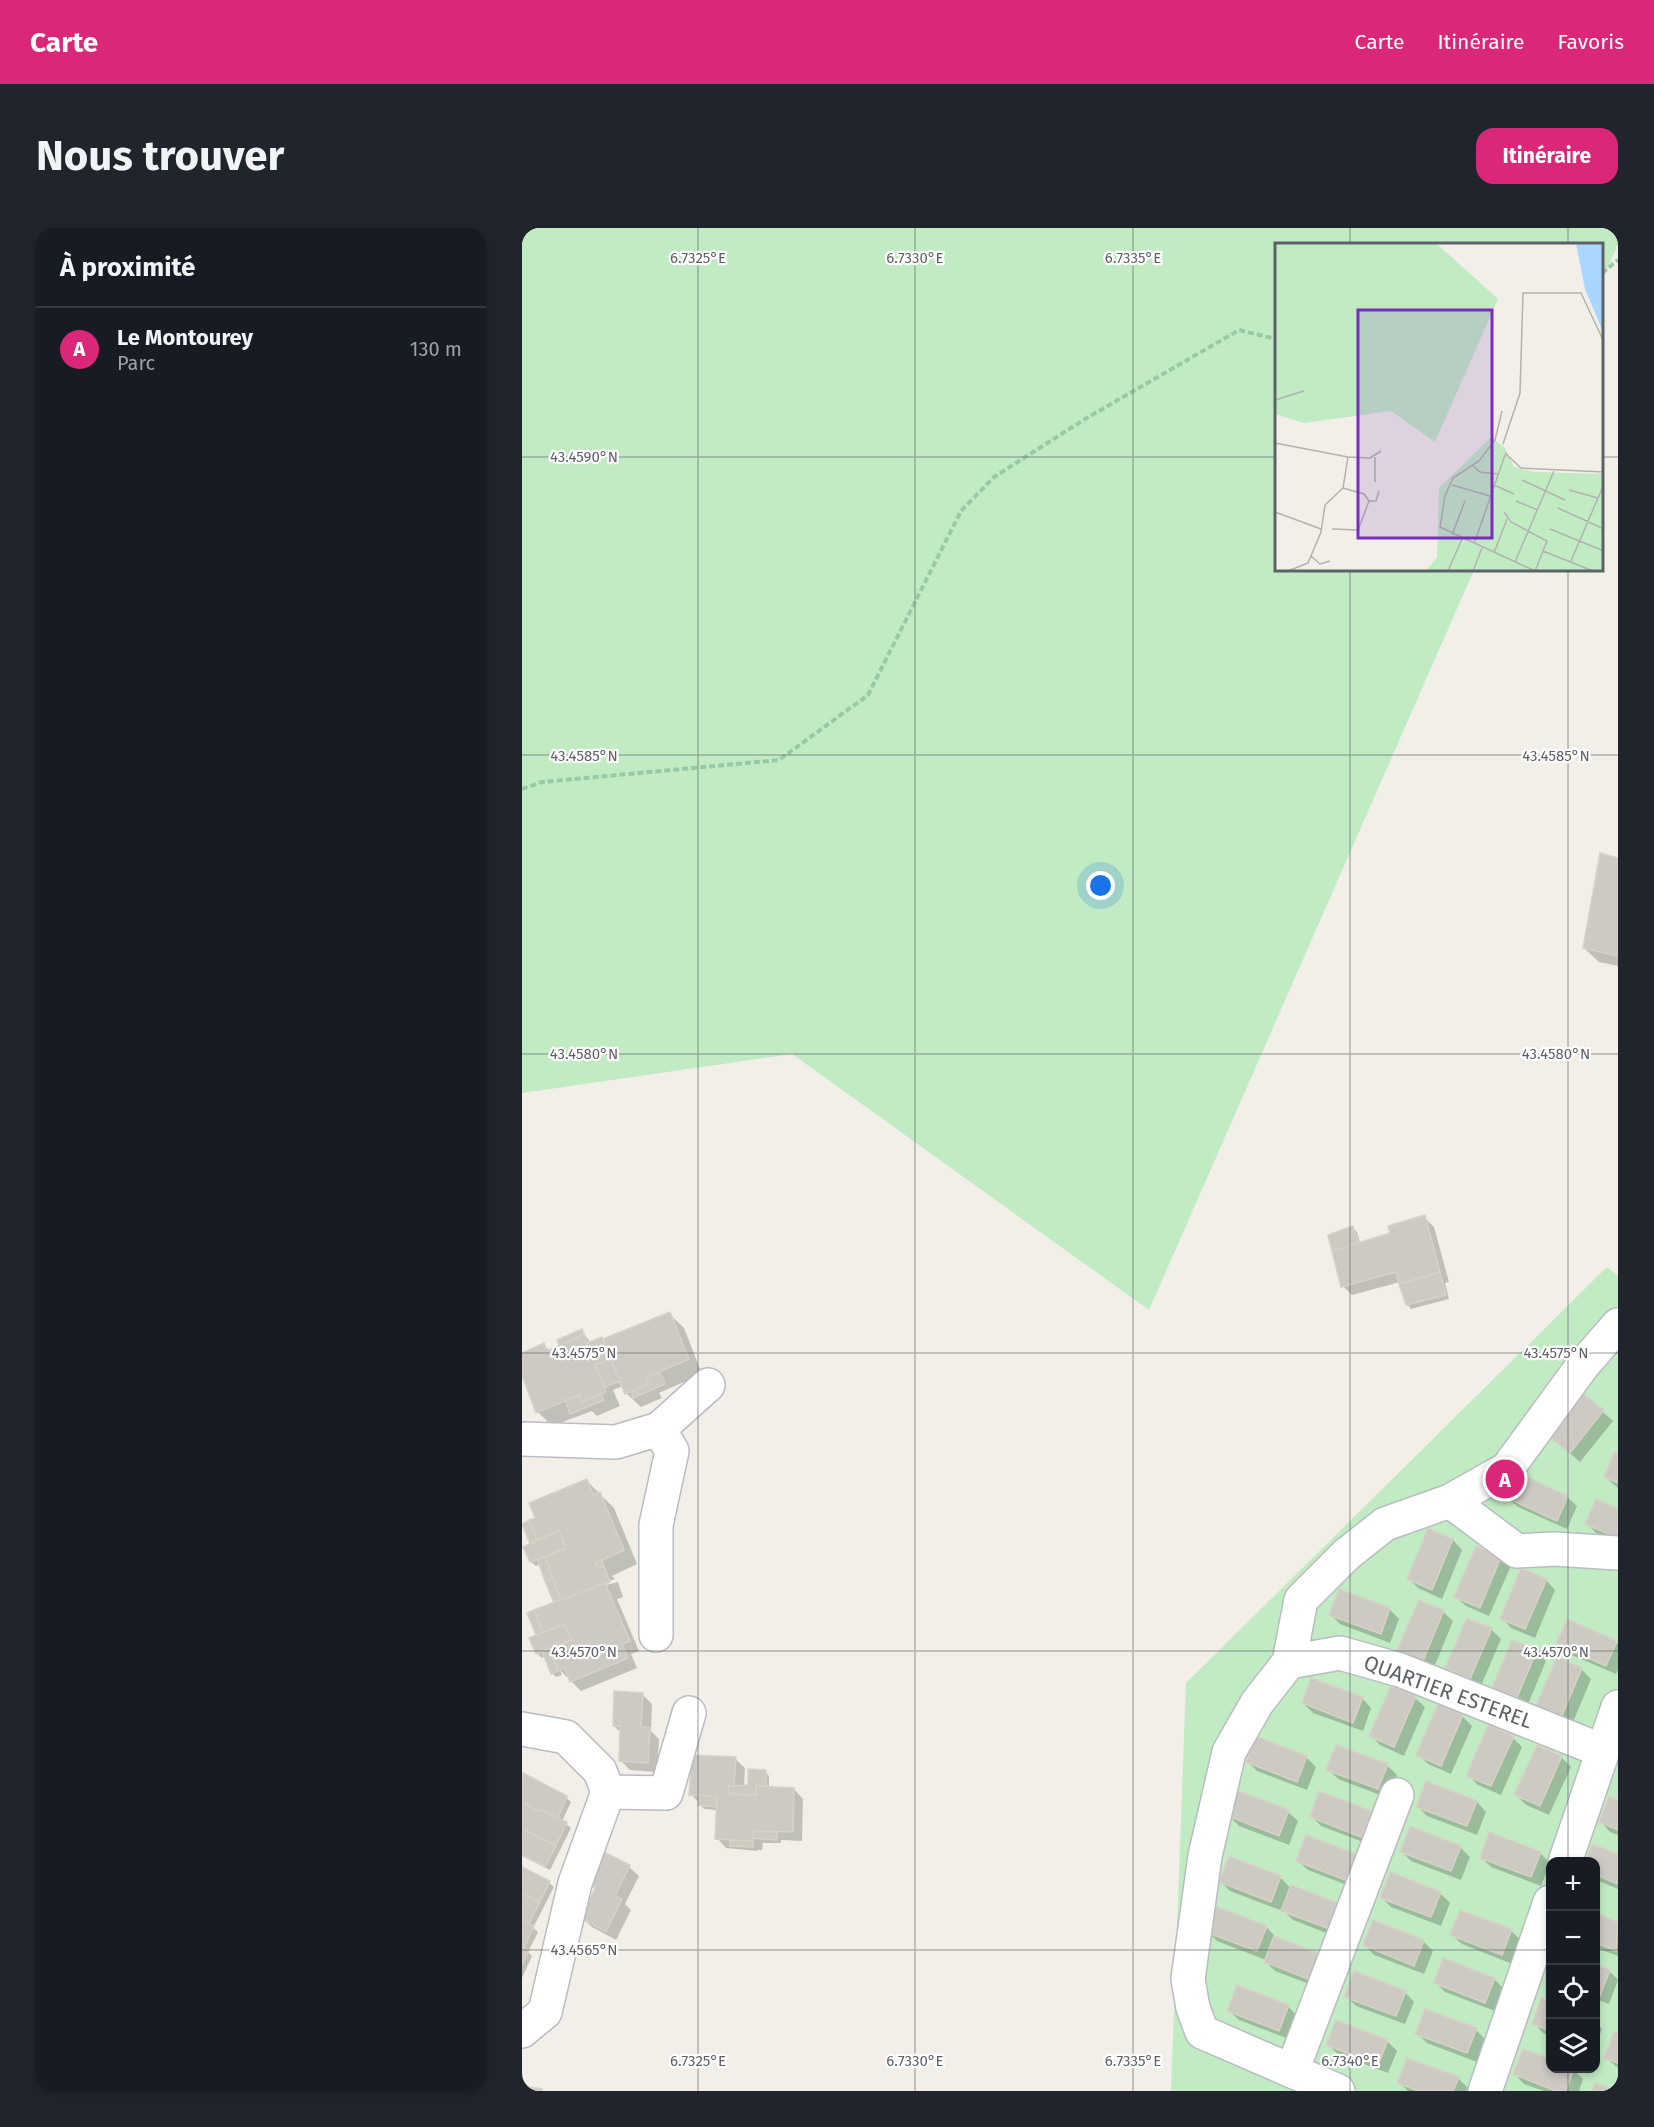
<!DOCTYPE html>
<html lang="fr">
<meta charset="utf-8">
<style>
body{margin:0;font-family:"Fira Sans",sans-serif;background:#20242c;color:#f1f3f6}
.controls{position:absolute;right:18px;bottom:18px;display:grid;overflow:hidden;border-radius:12px;box-shadow:0 3px 9px #0003}
.controls button{width:54px;height:54px;display:grid;place-items:center;padding:0;border:0;border-bottom:2px solid #363941;background:#171b24;color:#f1f3f6;font:30px sans-serif}
.you{position:absolute;left:579px;top:658px;width:21px;height:21px;margin:-15px;border:4px solid #fff;border-radius:50%;background:#1a73e8;box-shadow:0 0 0 9px #1a73e833}
.badge{display:grid;place-items:center;width:39px;height:39px;border-radius:50%;background:#db2777;color:#fff;font-size:20px;font-weight:700}
.pin{position:absolute;translate:-50% -50%;border:3px solid #fff;box-shadow:0 2px 6px #0006}
.list{margin:0;padding:0;list-style:none}
h2{display:flex;justify-content:space-between;align-items:center;height:78px;margin:0;padding:0 24px;font-size:26px}
h2 small{font-size:20px;font-weight:400;color:#9ea1a6}
.list li{display:grid;grid-template-columns:39px 1fr auto;gap:18px;align-items:center;box-sizing:border-box;height:84px;padding:0 24px;border-top:2px solid #363941}
.list b{display:block;font-size:22px;white-space:nowrap}
.list p{margin:0;font-size:20px;white-space:nowrap;color:#9ea1a6}
.list em{font-size:20px;font-style:normal;color:#9ea1a6}
.icon{flex:none;width:33px;height:33px;fill:none;stroke:currentColor;stroke-width:2;stroke-linecap:round;stroke-linejoin:round}
.map{position:relative;flex:none;width:1096px;height:1863px;overflow:hidden;border-radius:18px}
header{display:flex;align-items:center;gap:36px;box-sizing:border-box;height:84px;padding:0 30px;background:#db2777;color:#fff}
header strong{font-size:28px}
nav{display:flex;gap:33px;margin-inline-start:auto;font-size:21px}
.intro{display:flex;align-items:center;justify-content:space-between;box-sizing:border-box;height:144px;padding:0 36px}
h1{margin:0;font-size:42px}
.button{padding:15px 27px;border-radius:18px;background:#db2777;color:#fff;font-size:21px;font-weight:700}
main{display:flex;gap:36px;padding:0 36px}
aside{flex:1;background:#171b24;border-radius:18px;box-shadow:0 3px 9px #0003}
.map>svg:first-child{display:block}
.green{fill:#c1ebc3;fill-rule:evenodd}
.shadow{fill:#0003;fill-rule:evenodd}
.building{fill:#cdcac3;stroke:#d7d2c4;stroke-width:1.5}
.lines{fill:none;stroke-linecap:round;stroke-linejoin:round}
.minor-casing{stroke:#b9bcc1;stroke-width:36}
.path{stroke:#98caa8;stroke-width:4;stroke-dasharray:6 3;stroke-linecap:butt}
.minor{stroke:#fff;stroke-width:33}
.ticks{fill:none;stroke:#5e6268;stroke-width:1.5;stroke-opacity:0.45}
.labels{text-anchor:middle;dominant-baseline:central;stroke-width:4.5;stroke-linejoin:round;paint-order:stroke}
.street-label{font-size:21px;fill:#5e6268;stroke:#fff}
.inset-road{fill:none;stroke:#b2b3b0;stroke-width:1.5}
.view{fill:#7b2cbf;fill-opacity:0.15;stroke:#7b2cbf;stroke-width:3}
.inset-edge{fill:none;stroke:#5e6268;stroke-width:3}
.ticks-label{font-size:15px;text-anchor:middle;fill:#5e6268;stroke:#fff;stroke-width:4.5;stroke-linejoin:round;paint-order:stroke}
</style>
<header>
<strong>Carte</strong>
<nav><a>Carte</a><a>Itinéraire</a><a>Favoris</a></nav>
</header>
<div class="intro"><h1>Nous trouver</h1><a class="button">Itinéraire</a></div>
<main>
<aside>
<h2>À proximité<small></small></h2>
<ul class="list">
<li><span class="badge">A</span><div><b>Le Montourey</b><p>Parc</p></div><em>130 m</em></li>
</ul>
</aside>
<div class="map">
<svg width="1096" height="1863" viewBox="0 0 1096 1863">
<rect width="100%" height="100%" fill="#f1efe7"/>
<g class="green">
<path d="M0,0h1096v16l-16,37v-37h-326v326h198l-325,740 -357,-256 -270,39z"/>
<path d="M1085,1039l11,9v815h-447l15,-408zM1028,1634h46v206h-46z"/>
</g>
<g class="shadow">
<path d="M1079,627l17,4v107l-19,-4 -15,-14z"/>
<path d="M902,989l10,10 15,55 -4,1 4,16 -38,10 -4,-5 -7,-22 -48,13 -9,-9 10,-58 4,4 3,12 32,-10z"/>
<path d="M147,1086l15,14 18,46 -43,19 3,5 -21,9 -15,-14 -3,-7 -10,4 7,16 -23,10 -5,-5 -40,15 -14,-14 -16,-41v-16l22,-10 6,6 32,-20 9,12 11,-5 2,2z"/>
<path d="M1061,1167l30,26 -33,41 -30,-26z"/>
<path d="M1093,1226l3,1v33l-13,-11z"/>
<path d="M65,1253l27,27 23,56 -25,12 3,3 -11,4 2,2 12,-3 5,15 -6,2 22,52 -8,3 6,14 -56,23 -21,-21 2,5 -6,2 -4,-4 -6,-17 -4,2 -5,-5 1,-17 -9,-22 27,-10 -16,-40 -4,2 -5,-4 -6,-14 7,-3 -9,-22 14,-4z"/>
<path d="M1045,1269l10,9 -10,23 -49,-22 -10,-9z"/>
<path d="M1075,1273l21,9v33l-21,-9 -10,-10z"/>
<path d="M907,1302l24,10 9,10 -20,49 -24,-11 -9,-9z"/>
<path d="M978,1330l10,10 -21,48 -23,-10 -10,-9z"/>
<path d="M1024,1352l9,10 -20,48 -24,-10 -9,-10z"/>
<path d="M818,1363l50,19 9,9 -9,24 -50,-19 -9,-9z"/>
<path d="M898,1373l23,11 10,9 -20,49 -24,-10 -10,-10z"/>
<path d="M969,1401l10,10 -21,49 -23,-10 -10,-10z"/>
<path d="M991,1413l24,10 9,10 -20,48 -24,-10z"/>
<path d="M1094,1414l2,2v26l-2,4 -49,-21 -9,-10z"/>
<path d="M1059,1441l10,10 -20,48 -24,-10z"/>
<path d="M121,1467l9,9 -1,27 8,8 -2,33 -27,-2 -10,-10 1,-27 -7,-7z"/>
<path d="M840,1470l9,10 -8,23 -50,-18 -10,-10z"/>
<path d="M893,1470l10,9 -21,49 -24,-11 -9,-10z"/>
<path d="M917,1478l24,11 9,9 -21,48 -23,-10 -10,-10z"/>
<path d="M991,1510l9,9 -21,48 -23,-10 -10,-10z"/>
<path d="M784,1529l10,10 -9,23 -50,-19 -9,-9z"/>
<path d="M1039,1529l10,10 -22,48 -23,-10 -10,-10z"/>
<path d="M213,1531l10,9 -1,19h5l16,-16 4,5v12l25,1 9,10 -1,42 -21,-1v3h-18l-1,7h-5v1l-31,-3 -9,-10 1,-28 -14,-1 -13,-15zM221,1565l20,2 -20,1z"/>
<path d="M865,1537l10,10 -9,23 -50,-19 -10,-10z"/>
<path d="M2,1547l42,22 5,5 -9,19 9,7 -21,42 -28,-14v-77z"/>
<path d="M904,1555l51,19 9,10 -9,23 -50,-19 -10,-10z"/>
<path d="M1088,1571l8,3v33l-8,-3 -9,-10z"/>
<path d="M766,1584l10,9 -9,24 -50,-19 -10,-10z"/>
<path d="M848,1584l10,10 -9,23 -50,-19 -9,-9z"/>
<path d="M785,1609l50,52 -49,-19 -10,-9z"/>
<path d="M1071,1618l25,10v33l-22,-9z"/>
<path d="M938,1619l10,10 -9,23 -50,-19 -10,-10z"/>
<path d="M1018,1625l10,10 -9,23 -50,-19 -10,-10z"/>
<path d="M107,1639l10,9 -14,28 6,6 -15,30 -24,-13 -10,-9 14,-28 -6,-6z"/>
<path d="M0,1641l27,14 5,4 -21,41 5,4 -10,20 4,4 -10,22z"/>
<path d="M758,1649l11,12 51,50 -49,-19 -12,-11 -1,1 -50,-19 -9,-9z"/>
<path d="M918,1665l10,10 -9,23 -50,-19 -10,-10z"/>
<path d="M1074,1687l22,9v32l-22,-8z"/>
<path d="M744,1699l10,10 -1,1 50,52 -50,-19 -9,-9v-2l-49,-19 -10,-10z"/>
<path d="M989,1703l10,9 -9,24 -50,-20 -10,-9z"/>
<path d="M901,1713l10,10 -9,23 -50,-19 -9,-10z"/>
<path d="M1074,1738l13,5 9,9 -9,24 -13,-5z"/>
<path d="M972,1751l10,10 -9,22 -50,-19 -9,-9z"/>
<path d="M883,1764l9,10 -9,22 -49,-18 -10,-10z"/>
<path d="M1020,1772l8,3v33l-7,-3 -9,-10z"/>
<path d="M766,1778l9,10 -8,23 -50,-19 -10,-9z"/>
<path d="M1074,1794l6,7 -6,16z"/>
<path d="M954,1802l9,9 -8,23 -50,-19 -10,-10z"/>
<path d="M1092,1806l4,1v33l-13,-11z"/>
<path d="M865,1813l10,10 -9,22 -50,-19 -10,-9z"/>
<path d="M1002,1823l26,10v7l24,2 9,9 -4,12h-35l-20,-7 -9,-10z"/>
<path d="M936,1850l10,10 -2,3h-58l-9,-9z"/>
</g>
<g class="building">
<path d="M1078,625l18,5v98l-35,-8z"/>
<path d="M903,987l15,57 -41,12 -3,-12 -55,15 -9,-36 58,-18 -2,-7z"/>
<path d="M831,998l5,17 -26,8 -4,-16z"/>
<path d="M918,1044l6,23 -40,10 -7,-21z"/>
<path d="M148,1084l19,47 -43,19 2,6 -23,10 -15,-35 -15,6 11,27 -24,10 -3,-7 -43,18 -14,-38v-22l22,-10 3,8 37,-17 6,16 15,-6 -2,-5z"/>
<path d="M60,1101l2,5 -25,12 -2,-6z"/>
<path d="M80,1109l3,7 -15,6 -3,-7z"/>
<path d="M88,1131l10,22 -15,6 -10,-22z"/>
<path d="M138,1144l5,12 -32,14 -2,-6 17,-8 -2,-6z"/>
<path d="M1060,1165l22,17 -34,43 -22,-17z"/>
<path d="M79,1166l3,6 -34,14 -5,-14 14,-5 3,7z"/>
<path d="M1092,1224l4,1v30l-14,-6z"/>
<path d="M996,1245l50,23 -11,25 -50,-23z"/>
<path d="M65,1251l6,15 7,-2 24,58 -28,13 2,5 6,-2 6,16 -49,18 -16,-43 21,-9 -7,-17 -22,9 -8,-20 6,-2 -6,-15z"/>
<path d="M1074,1271l22,10v29l-33,-14z"/>
<path d="M7,1292l8,20 -7,4 -8,-20z"/>
<path d="M906,1300l25,11 -21,51 -25,-11z"/>
<path d="M37,1303l7,17 -36,14 -7,-15z"/>
<path d="M954,1318l25,11 -21,51 -26,-11z"/>
<path d="M23,1329l8,22 -8,2 -8,-22z"/>
<path d="M80,1333l2,5 -6,2 -2,-5z"/>
<path d="M999,1340l26,11 -22,50 -25,-10z"/>
<path d="M31,1351l8,21 -7,3 -9,-22z"/>
<path d="M83,1355l25,58 -8,3 6,14 -58,24 -5,-14 -7,3 -8,-23 21,-8 -6,-16 -22,8 -9,-22z"/>
<path d="M817,1361l51,19 -9,26 -52,-19z"/>
<path d="M897,1372l25,10 -21,51 -26,-11z"/>
<path d="M12,1382l9,22 -7,3 -9,-22z"/>
<path d="M945,1390l25,10 -22,51 -25,-11z"/>
<path d="M1045,1391l50,22 -11,25 -50,-22z"/>
<path d="M43,1396l6,16 -35,14 -7,-16z"/>
<path d="M990,1412l25,10 -21,50 -25,-10z"/>
<path d="M28,1420l8,23 -7,3 -9,-23z"/>
<path d="M1035,1429l25,11 -21,50 -26,-10z"/>
<path d="M789,1450l52,19 -10,26 -51,-20z"/>
<path d="M869,1458l25,10 -22,51 -25,-11z"/>
<path d="M92,1463l29,2 -2,34 9,1 -2,35 -29,-2 1,-35h-7z"/>
<path d="M916,1476l25,11 -22,51 -25,-11z"/>
<path d="M966,1497l26,11 -23,50 -25,-10z"/>
<path d="M733,1508l52,20 -10,26 -51,-20z"/>
<path d="M814,1517l52,19 -10,25 -52,-19z"/>
<path d="M1015,1517l25,11 -22,50 -26,-11z"/>
<path d="M170,1527l44,2 -2,30 -5,-1 -1,7h4v2h24v-9l38,2 -1,44 -39,-1 -1,10 -38,-2 2,-42 -28,-2z"/>
<path d="M226,1541l18,1v16h-10v9l-28,-2 1,-7 19,-1z"/>
<path d="M1,1545l44,23 -9,22 -19,-9 -1,2 -16,-9z"/>
<path d="M904,1553l51,20 -10,25 -51,-19z"/>
<path d="M716,1563l51,19 -10,26 -51,-20z"/>
<path d="M797,1563l52,20 -10,26 -51,-20z"/>
<path d="M177,1567l18,2 -1,10 -18,-2z"/>
<path d="M1087,1569l9,3v30l-19,-8z"/>
<path d="M0,1574l16,9 1,-2 28,13 -11,24 -34,-17z"/>
<path d="M888,1598l51,20 -10,25 -51,-19z"/>
<path d="M0,1601l34,17 -11,21 -23,-12z"/>
<path d="M232,1603l24,1 -2,8 -23,-2z"/>
<path d="M967,1604l52,20 -10,25 -51,-19z"/>
<path d="M784,1607l52,20 -10,26 -52,-20z"/>
<path d="M208,1612l23,1v6l-23,-1z"/>
<path d="M1070,1616l26,10v30l-22,-9v-13h-10z"/>
<path d="M82,1624l26,13 -15,31 7,3 -16,33 -25,-14 14,-30 -7,-4z"/>
<path d="M707,1628l52,20 -10,26 -52,-20z"/>
<path d="M0,1639l28,14 -10,21 -18,-8z"/>
<path d="M868,1644l51,20 -10,25 -51,-19z"/>
<path d="M769,1657l52,20 -10,25 -52,-19z"/>
<path d="M0,1666l18,8 -11,21 -7,-3z"/>
<path d="M693,1678l52,20 -10,25 -52,-19z"/>
<path d="M938,1682l52,19 -10,26 -52,-20z"/>
<path d="M1074,1685l22,9 -2,29 -20,-8z"/>
<path d="M0,1692l12,6 -10,22 -2,-1z"/>
<path d="M851,1692l51,20 -10,26 -51,-21z"/>
<path d="M752,1708l51,20 -9,26 -52,-20z"/>
<path d="M0,1719l7,3 -7,15z"/>
<path d="M921,1730l52,20 -10,25 -51,-20z"/>
<path d="M1074,1736l14,6 -10,26 -4,-2z"/>
<path d="M832,1743l52,20 -10,25 -52,-19z"/>
<path d="M715,1757l52,20 -10,26 -52,-20z"/>
<path d="M1019,1770l9,3v30l-18,-7z"/>
<path d="M903,1781l52,19 -10,25 -52,-19z"/>
<path d="M814,1792l52,20 -10,25 -52,-20z"/>
<path d="M1092,1804l4,2v29l-14,-5z"/>
<path d="M1001,1821l27,10v9h24l-8,23h-10l-43,-17z"/>
<path d="M885,1830l52,19 -6,14h-34l-22,-8z"/>
<path d="M1073,1855l21,8h-24z"/>
<path d="M0,1858l20,3v2h-20z"/>
</g>
<g class="lines">
<defs>
<g id="minor">
<path d="M0,1211l94,3 43,-13 49,-44"/>
<path d="M928,1273l67,50 37,-2 64,4"/>
<path d="M134,1407v-110l16,-74 -13,-22"/>
<path d="M767,1434l51,-9 60,17 203,81"/>
<path d="M0,1501l44,8 34,34 8,21"/>
<path d="M1043,1634l53,-155"/>
<path d="M0,1803l23,-19 30,-129 33,-91 58,1 23,-80"/>
<path d="M770,1843l105,-276"/>
<path d="M816,1863l-136,-59 -9,-24 -5,-29 17,-123 24,-104 28,-49 32,-41 12,-62 46,-46 38,-30 65,-23 57,-32 76,-104 35,-40"/>
<path d="M963,1863l65,-189"/>
</g>
</defs>
<use href="#minor" class="minor-casing"/>
<g class="path">
<path d="M1080,45l16,-13"/>
<path d="M0,561l20,-7 237,-22 89,-65 93,-184 33,-34 91,-58 154,-89 37,9"/>
</g>
<use href="#minor" class="minor"/>
</g>
<path class="ticks" d="M176,0v1863M393,0v1863M611,0v1863M828,0v16M1046,0v16M0,229h754M1080,229h16M828,342v1521M1046,342v1292M0,527h1096M0,826h1096M0,1125h1096M0,1423h1096M0,1722h1028M1074,1722h22M1046,1840v23"/>
<g class="labels">
<g class="street-label">
<text transform="translate(926 1464) rotate(20)">QUARTIER ESTEREL</text>
</g>
</g>
<g transform="translate(753 15)">
<rect width="328" height="328" fill="#f1efe7"/>
<path d="M0,0h161l62,56 -63,143 -44,-31 -87,12 -29,-9zM216,194l14,11 9,19 20,5 69,2v97h-177l11,-14 2,-69z" fill="#c1ebc3"/>
<path d="M301,0h26l1,89 -18,-43z" fill="#a9d6ff"/>
<path class="inset-road" d="M0,157l29,-9M227,168l-7,29 -16,21 -26,17 -8,18 -5,31 95,44M0,200l73,14 22,1 11,-7M228,201l17,-51 3,-100h58l23,49M230,210l16,15 83,4M197,222l8,7 18,2M247,237l43,20M100,239v-25M177,242l38,11M219,242l20,9M68,245l21,6 5,7M294,247l29,8M241,258l22,9M283,265l46,21M0,269l46,17M229,269l7,10 36,19 -12,30M57,286l26,1 11,-29h7l3,-10M275,286l54,22M177,292l13,-34M199,301l31,-89M268,308l50,20M219,310l13,-34M36,313l9,8 10,-3M296,318l33,-77M240,319l39,-91M13,328l20,-8 13,-31 4,-27 18,-17 5,-31M173,328l14,-32M198,328l9,-23"/>
<path class="view" d="M83,67h134v228h-134z"/>
<rect width="328" height="328" class="inset-edge"/>
</g>
<g class="ticks-label">
<text x="176" y="35">6.7325°E</text>
<text x="393" y="35">6.7330°E</text>
<text x="611" y="35">6.7335°E</text>
<text x="62" y="234">43.4590°N</text>
<text x="62" y="533">43.4585°N</text>
<text x="1034" y="533">43.4585°N</text>
<text x="62" y="831">43.4580°N</text>
<text x="1034" y="831">43.4580°N</text>
<text x="62" y="1130">43.4575°N</text>
<text x="1034" y="1130">43.4575°N</text>
<text x="62" y="1429">43.4570°N</text>
<text x="1034" y="1429">43.4570°N</text>
<text x="62" y="1727">43.4565°N</text>
<text x="176" y="1838">6.7325°E</text>
<text x="393" y="1838">6.7330°E</text>
<text x="611" y="1838">6.7335°E</text>
<text x="828" y="1838">6.7340°E</text>
</g>
</svg>
<div class="controls">
<button>+</button>
<button>−</button>
<button><svg class="icon" aria-label="locate" viewBox="0 0 24 24"><circle cx="12" cy="12" r="6"/><path d="M12 2v4M12 18v4M2 12h4M18 12h4"/></svg></button>
<button><svg class="icon" aria-label="layers" viewBox="0 0 24 24"><path d="M12 4l9 5-9 5-9-5zM3 14l9 5 9-5"/></svg></button>
</div>
<div class="you"></div>
<div class="pin badge" style="left:983px;top:1251px">A</div>
</div>
</main>
